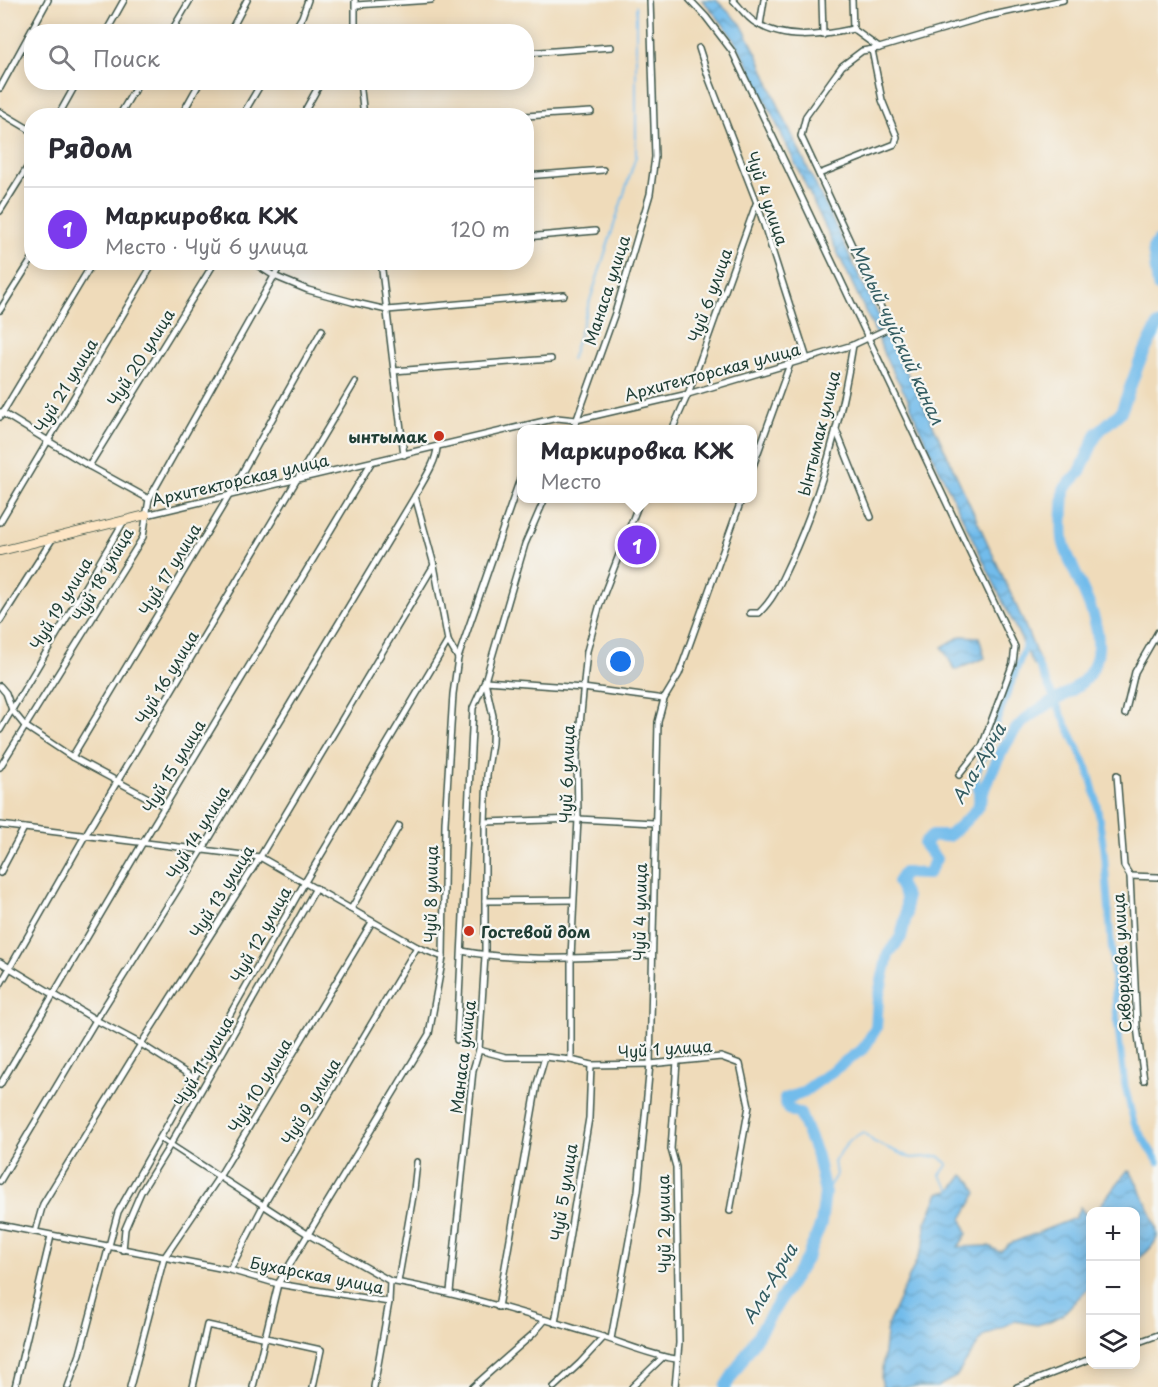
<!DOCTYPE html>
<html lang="ru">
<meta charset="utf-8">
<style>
body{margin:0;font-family:"Playpen Sans",sans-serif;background:#f2f2f3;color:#2b2b33}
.controls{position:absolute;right:18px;bottom:18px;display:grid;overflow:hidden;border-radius:12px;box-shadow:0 3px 15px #0003}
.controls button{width:54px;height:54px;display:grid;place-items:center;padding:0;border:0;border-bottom:2px solid #e1e1e2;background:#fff;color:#2b2b33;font:30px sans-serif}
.you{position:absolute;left:621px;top:662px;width:21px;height:21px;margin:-15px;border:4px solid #fff;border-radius:50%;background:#1a73e8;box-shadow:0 0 0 9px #1a73e833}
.badge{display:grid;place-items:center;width:39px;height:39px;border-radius:50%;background:#7c3aed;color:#fff;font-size:20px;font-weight:700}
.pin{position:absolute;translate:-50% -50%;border:3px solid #fff;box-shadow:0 2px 6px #0006}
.popup{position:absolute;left:517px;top:425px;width:240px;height:78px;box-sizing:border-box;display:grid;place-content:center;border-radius:12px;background:#fff;filter:drop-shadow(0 2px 4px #0005);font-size:20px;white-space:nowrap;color:#7c7c81}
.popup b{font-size:22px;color:#2b2b33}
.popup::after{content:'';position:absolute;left:50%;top:100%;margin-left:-12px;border:12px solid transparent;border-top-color:#fff}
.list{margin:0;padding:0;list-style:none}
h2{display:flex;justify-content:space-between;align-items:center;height:78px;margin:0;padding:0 24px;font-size:26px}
h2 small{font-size:20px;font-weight:400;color:#7c7c81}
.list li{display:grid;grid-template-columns:39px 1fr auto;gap:18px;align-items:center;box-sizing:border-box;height:84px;padding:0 24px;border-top:2px solid #e1e1e2}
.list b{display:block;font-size:22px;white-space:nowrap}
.list p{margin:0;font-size:20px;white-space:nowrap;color:#7c7c81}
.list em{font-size:20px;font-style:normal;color:#7c7c81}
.icon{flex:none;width:33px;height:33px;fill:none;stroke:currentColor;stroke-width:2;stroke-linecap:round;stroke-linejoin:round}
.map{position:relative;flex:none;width:1158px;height:1387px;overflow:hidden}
.search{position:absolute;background:#fff;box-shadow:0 3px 15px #0003;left:24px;top:24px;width:510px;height:66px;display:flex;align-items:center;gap:15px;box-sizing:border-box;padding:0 21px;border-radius:24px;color:#7c7c81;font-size:22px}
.panel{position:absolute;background:#fff;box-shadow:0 3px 15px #0003;left:24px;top:108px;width:510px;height:162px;border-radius:24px}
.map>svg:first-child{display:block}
.water{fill:url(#water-waves);stroke:#487c90;stroke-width:1.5}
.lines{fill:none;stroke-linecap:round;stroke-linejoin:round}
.stream{stroke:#72bceb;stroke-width:2}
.canal{stroke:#72bceb;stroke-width:7}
.river{stroke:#72bceb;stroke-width:12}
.street-casing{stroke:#3e5548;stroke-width:8}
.secondary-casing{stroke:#3e5548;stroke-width:10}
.street{stroke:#fff;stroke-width:5}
.secondary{stroke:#fde5c4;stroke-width:8}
.poi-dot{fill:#c8321e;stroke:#f6f6f2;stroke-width:2}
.labels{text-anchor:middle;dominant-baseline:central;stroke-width:4.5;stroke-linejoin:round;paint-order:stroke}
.street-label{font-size:16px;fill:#1f3d34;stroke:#f6f6f2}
.poi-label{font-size:16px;font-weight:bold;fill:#1f3d34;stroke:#f6f6f2;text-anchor:end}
.water-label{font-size:18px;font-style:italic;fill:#345d62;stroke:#f6f6f2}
</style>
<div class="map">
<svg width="1158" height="1387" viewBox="0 0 1158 1387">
<defs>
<pattern id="water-waves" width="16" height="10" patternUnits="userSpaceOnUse" patternTransform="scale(1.5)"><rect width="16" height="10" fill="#72bceb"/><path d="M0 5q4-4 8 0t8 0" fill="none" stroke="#5d9abf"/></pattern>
</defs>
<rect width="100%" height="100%" fill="#f6f6f2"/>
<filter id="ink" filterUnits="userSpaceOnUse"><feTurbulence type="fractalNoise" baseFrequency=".0167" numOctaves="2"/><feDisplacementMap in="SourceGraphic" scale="12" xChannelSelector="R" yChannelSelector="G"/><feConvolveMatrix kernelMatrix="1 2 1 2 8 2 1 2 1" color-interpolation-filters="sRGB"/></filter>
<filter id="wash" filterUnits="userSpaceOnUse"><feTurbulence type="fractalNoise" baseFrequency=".008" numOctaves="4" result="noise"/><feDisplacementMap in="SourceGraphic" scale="24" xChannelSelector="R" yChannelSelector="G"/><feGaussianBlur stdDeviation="1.35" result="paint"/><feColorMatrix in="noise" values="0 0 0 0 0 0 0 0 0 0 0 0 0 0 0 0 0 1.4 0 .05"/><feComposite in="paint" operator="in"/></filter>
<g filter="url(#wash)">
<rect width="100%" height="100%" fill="#efdbba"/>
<g class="water">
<path d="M702,0h14l25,24 16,30 25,60 79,166 76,153 84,183 20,49 -4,2 -4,-3 -115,-239 -10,-26 -24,-44 -5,-15 -129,-272c-14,-27 -27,-46 -48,-68z"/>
<path d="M961,636l18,1 6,21 -30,12 -13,-23z"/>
<path d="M1127,1171l4,1c7,14 27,50 26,65 -3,10 -14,18 -21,24v-49l-40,-1z"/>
<path d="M963,1175l9,8 5,10 -15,26 5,15 -9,13 31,-1 11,6 9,-8 66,-26 5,-11 6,8h4v72l-3,2 -25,26 -12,6 -13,4 -22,-4 -32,15 -27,41 -19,10h-54l-2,-9 6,-52 37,-82 2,-21 13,-30 12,-2z"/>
</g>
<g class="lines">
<g class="stream">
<path d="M571,360l65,-204v-150"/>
<path d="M825,1193l11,-18 -2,-14 15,-20 14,-9 11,10 37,16 28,-2 9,8 -8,11 11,16"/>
</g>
<g class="canal">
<path d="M1035,659l53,110 8,29 8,51 13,172 8,65 9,37 24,39"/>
<path d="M977,807l-1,-31 51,-134"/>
</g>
<g class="river">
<path d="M1158,241l-5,8 5,37"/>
<path d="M725,1387l83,-131 13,-32 4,-31 -8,-37 -17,-42 -12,-5 -3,-10 17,-6 62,-45 12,-20 2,-29 10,-45 13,-17 5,-21v-19l-8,-15 6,-9 24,1 8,-15 -12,-15 8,-8h17c9,-9 23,-19 29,-30 4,-7 5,-15 8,-22 6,-13 22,-46 31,-56 25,-30 78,-33 81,-80 2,-35 -25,-72 -34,-104 -4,-13 0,-41 0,-55l16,-17 17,-39 24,-21 18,-49 19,-38"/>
</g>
</g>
</g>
<g filter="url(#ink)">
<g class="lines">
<defs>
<g id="street">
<path d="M355,0v32"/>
<path d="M690,0l16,17 26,34 283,596 -2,16 -31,83 -23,29"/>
<path d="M733,0c7,7 14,18 23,23 29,18 65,13 97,6l26,19"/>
<path d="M822,0l1,35"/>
<path d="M852,0l1,29"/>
<path d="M356,5l75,-5"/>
<path d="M760,25l4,-25"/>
<path d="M106,32l18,-32"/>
<path d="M171,32l19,-32"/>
<path d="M230,32l17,-32"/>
<path d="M293,32l9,-15 6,-17"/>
<path d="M699,48l10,31 48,124 50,156"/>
<path d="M526,53l85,-6"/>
<path d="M360,82l4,34"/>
<path d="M0,88l48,-88"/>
<path d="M0,112l32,19"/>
<path d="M58,116l19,-34"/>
<path d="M119,116l20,-34"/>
<path d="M181,116l19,-34"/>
<path d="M242,116l20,-34"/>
<path d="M302,116l19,-34"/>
<path d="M525,116l66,-4"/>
<path d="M819,174l76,-30 2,-7 -15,-37 -10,-50"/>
<path d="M526,176l77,-6"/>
<path d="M0,211l32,-51"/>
<path d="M526,237l69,-6"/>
<path d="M252,262l22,14 34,14 44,12 35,8 177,-15"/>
<path d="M381,262l23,193"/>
<path d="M0,310l32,-51"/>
<path d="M394,371l157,-12"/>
<path d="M1,412l88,54 60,33"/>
<path d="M0,417l93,-155"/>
<path d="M573,430l42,-117 35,-119 5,-37 -5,-157"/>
<path d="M672,430l16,-36 68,-190"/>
<path d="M836,430l35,87"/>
<path d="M437,448c-1,15 -14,33 -22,48l19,69 14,76 10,17"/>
<path d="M89,466l126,-204"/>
<path d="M752,469l38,-105"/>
<path d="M146,515l411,-97 19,2 112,-26 165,-49 34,-16 3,-2 -89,-191 5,-20 36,-50 20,-15 17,-3 105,-31 79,-17"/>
<path d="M0,522l154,-260"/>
<path d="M750,613h9c15,-14 22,-32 31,-51 32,-69 51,-142 63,-217"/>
<path d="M0,621l53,-83"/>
<path d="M0,686l6,7 6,17 13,16 47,31 93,50"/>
<path d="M1125,714l10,-42 23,-40"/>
<path d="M0,730l124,-209"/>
<path d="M72,757l158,-263 92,-164"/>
<path d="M0,767l143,-230 6,-38 133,-237"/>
<path d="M1117,775l7,91 6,10 7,151 7,53"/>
<path d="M485,822l93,-3 76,4"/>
<path d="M0,825l260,32 157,90 26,10"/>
<path d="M0,873l24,-45"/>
<path d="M1130,876l28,1"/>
<path d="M485,901l88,-1"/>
<path d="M351,909l48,-83"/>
<path d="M462,951c60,12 128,6 190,4"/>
<path d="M0,962l96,58 45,24 53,34"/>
<path d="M0,985l86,-151 269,-452"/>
<path d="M457,1040l16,-332 12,-27 40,-137 20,-46"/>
<path d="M479,1050l27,7h39l26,3 20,5 59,-1 71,-7 19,7 9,42 -19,105"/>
<path d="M571,1060v-103l7,-138 -1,-63 10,-105 13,-47 41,-106"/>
<path d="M0,1085l142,-241 229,-381"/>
<path d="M160,1138l149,97 81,46"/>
<path d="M0,1181l96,-161 107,-171 212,-353"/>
<path d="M0,1225l230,45 48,14 111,18"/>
<path d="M35,1232l8,-28 98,-160 119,-187 174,-292"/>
<path d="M123,1250l2,-21 16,-37 29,-47 146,-257"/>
<path d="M230,1270l33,-64 154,-259"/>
<path d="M398,1282l16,-92 3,-28"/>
<path d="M450,1292l23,-222 6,-20 6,-94v-134l2,-47 5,-32 1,-27 -8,-35 98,7 81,11"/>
<path d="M498,1307l39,-223 8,-27"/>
<path d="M555,1323l34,-205 2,-53"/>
<path d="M611,1339l27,-148 12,-127 8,-342 6,-23 15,-25 63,-176"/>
<path d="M1136,1343l22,-8"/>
<path d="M15,1387l36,-151"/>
<path d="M68,1387l12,-33 38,-142 187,-330 143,-241"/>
<path d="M130,1387l34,-129 55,-81 153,-255"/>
<path d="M193,1387l14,-62 114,25 -8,37"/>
<path d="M253,1387l25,-103 151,-250 14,-77 2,-134 8,-129 5,-36 64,-185"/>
<path d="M374,1387l15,-85 1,-21c69,12 136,33 203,53 28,8 55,21 83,25"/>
<path d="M473,1387l60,-53 12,-14"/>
<path d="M554,1387l26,-24 24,-26"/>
<path d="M632,1387l31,-30"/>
<path d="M675,1387l4,-44 -3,-176 -5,-18 6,-88"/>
<path d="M1017,1387l73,-28"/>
</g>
<path id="secondary" d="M0,551l146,-36"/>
</defs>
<use href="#street" class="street-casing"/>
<use href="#secondary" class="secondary-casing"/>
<use href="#street" class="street"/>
<use href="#secondary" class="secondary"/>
</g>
</g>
<g class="poi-dot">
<circle cx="439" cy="436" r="6"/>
<circle cx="469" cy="931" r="6"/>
</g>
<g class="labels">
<g class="street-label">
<text transform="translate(768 198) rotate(71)">Чуй 4 улица</text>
<text transform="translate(606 290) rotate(-72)">Манаса улица</text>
<text transform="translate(709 295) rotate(-70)">Чуй 6 улица</text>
<text transform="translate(140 357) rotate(-58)">Чуй 20 улица</text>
<text transform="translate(712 371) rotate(-15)">Архитекторская улица</text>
<text transform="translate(65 385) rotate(-59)">Чуй 21 улица</text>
<text transform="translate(818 433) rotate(-76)">Ынтымак улица</text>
<text transform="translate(240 479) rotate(-13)">Архитекторская улица</text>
<text transform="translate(169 569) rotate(-59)">Чуй 17 улица</text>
<text transform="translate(102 574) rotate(-60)">Чуй 18 улица</text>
<text transform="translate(60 603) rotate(-59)">Чуй 19 улица</text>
<text transform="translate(166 677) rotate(-59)">Чуй 16 улица</text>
<text transform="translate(173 766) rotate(-59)">Чуй 15 улица</text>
<text transform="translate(566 774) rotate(-88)">Чуй 6 улица</text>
<text transform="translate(197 832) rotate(-59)">Чуй 14 улица</text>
<text transform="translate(221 891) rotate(-58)">Чуй 13 улица</text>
<text transform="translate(430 894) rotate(-89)">Чуй 8 улица</text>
<text transform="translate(639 912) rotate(-89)">Чуй 4 улица</text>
<text transform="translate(260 934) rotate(-61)">Чуй 12 улица</text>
<text transform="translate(1121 963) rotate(-93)">Скворцова улица</text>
<text transform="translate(665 1048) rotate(-4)">Чуй 1 улица</text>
<text transform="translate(462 1057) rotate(-83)">Манаса улица</text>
<text transform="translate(203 1061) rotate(-60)">Чуй 11 улица</text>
<text transform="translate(259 1085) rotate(-59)">Чуй 10 улица</text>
<text transform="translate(310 1101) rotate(-59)">Чуй 9 улица</text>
<text transform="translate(563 1192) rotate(-81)">Чуй 5 улица</text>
<text transform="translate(663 1224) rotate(-91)">Чуй 2 улица</text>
<text transform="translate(317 1274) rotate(11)">Бухарская улица</text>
</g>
<g class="poi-label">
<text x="427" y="436">ынтымак</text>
<text x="481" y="931" text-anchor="start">Гостевой дом</text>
</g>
<g class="water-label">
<text transform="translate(898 334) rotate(65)">Малый чуйский канал</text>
<text transform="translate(978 763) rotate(-60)">Ала-Арча</text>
<text transform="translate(769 1283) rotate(-59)">Ала-Арча</text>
</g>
</g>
</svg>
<div class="controls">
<button>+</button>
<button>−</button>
<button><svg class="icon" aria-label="layers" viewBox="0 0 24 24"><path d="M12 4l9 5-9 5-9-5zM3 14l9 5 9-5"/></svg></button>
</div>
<div class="you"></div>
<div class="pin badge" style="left:637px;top:545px">1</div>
<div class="popup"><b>Маркировка КЖ</b>Место</div>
<div class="search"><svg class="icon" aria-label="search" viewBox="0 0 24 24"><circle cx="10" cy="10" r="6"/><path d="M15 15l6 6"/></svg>Поиск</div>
<section class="panel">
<h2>Рядом<small></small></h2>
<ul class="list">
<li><span class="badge">1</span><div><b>Маркировка КЖ</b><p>Место · Чуй 6 улица</p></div><em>120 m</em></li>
</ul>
</section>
</div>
